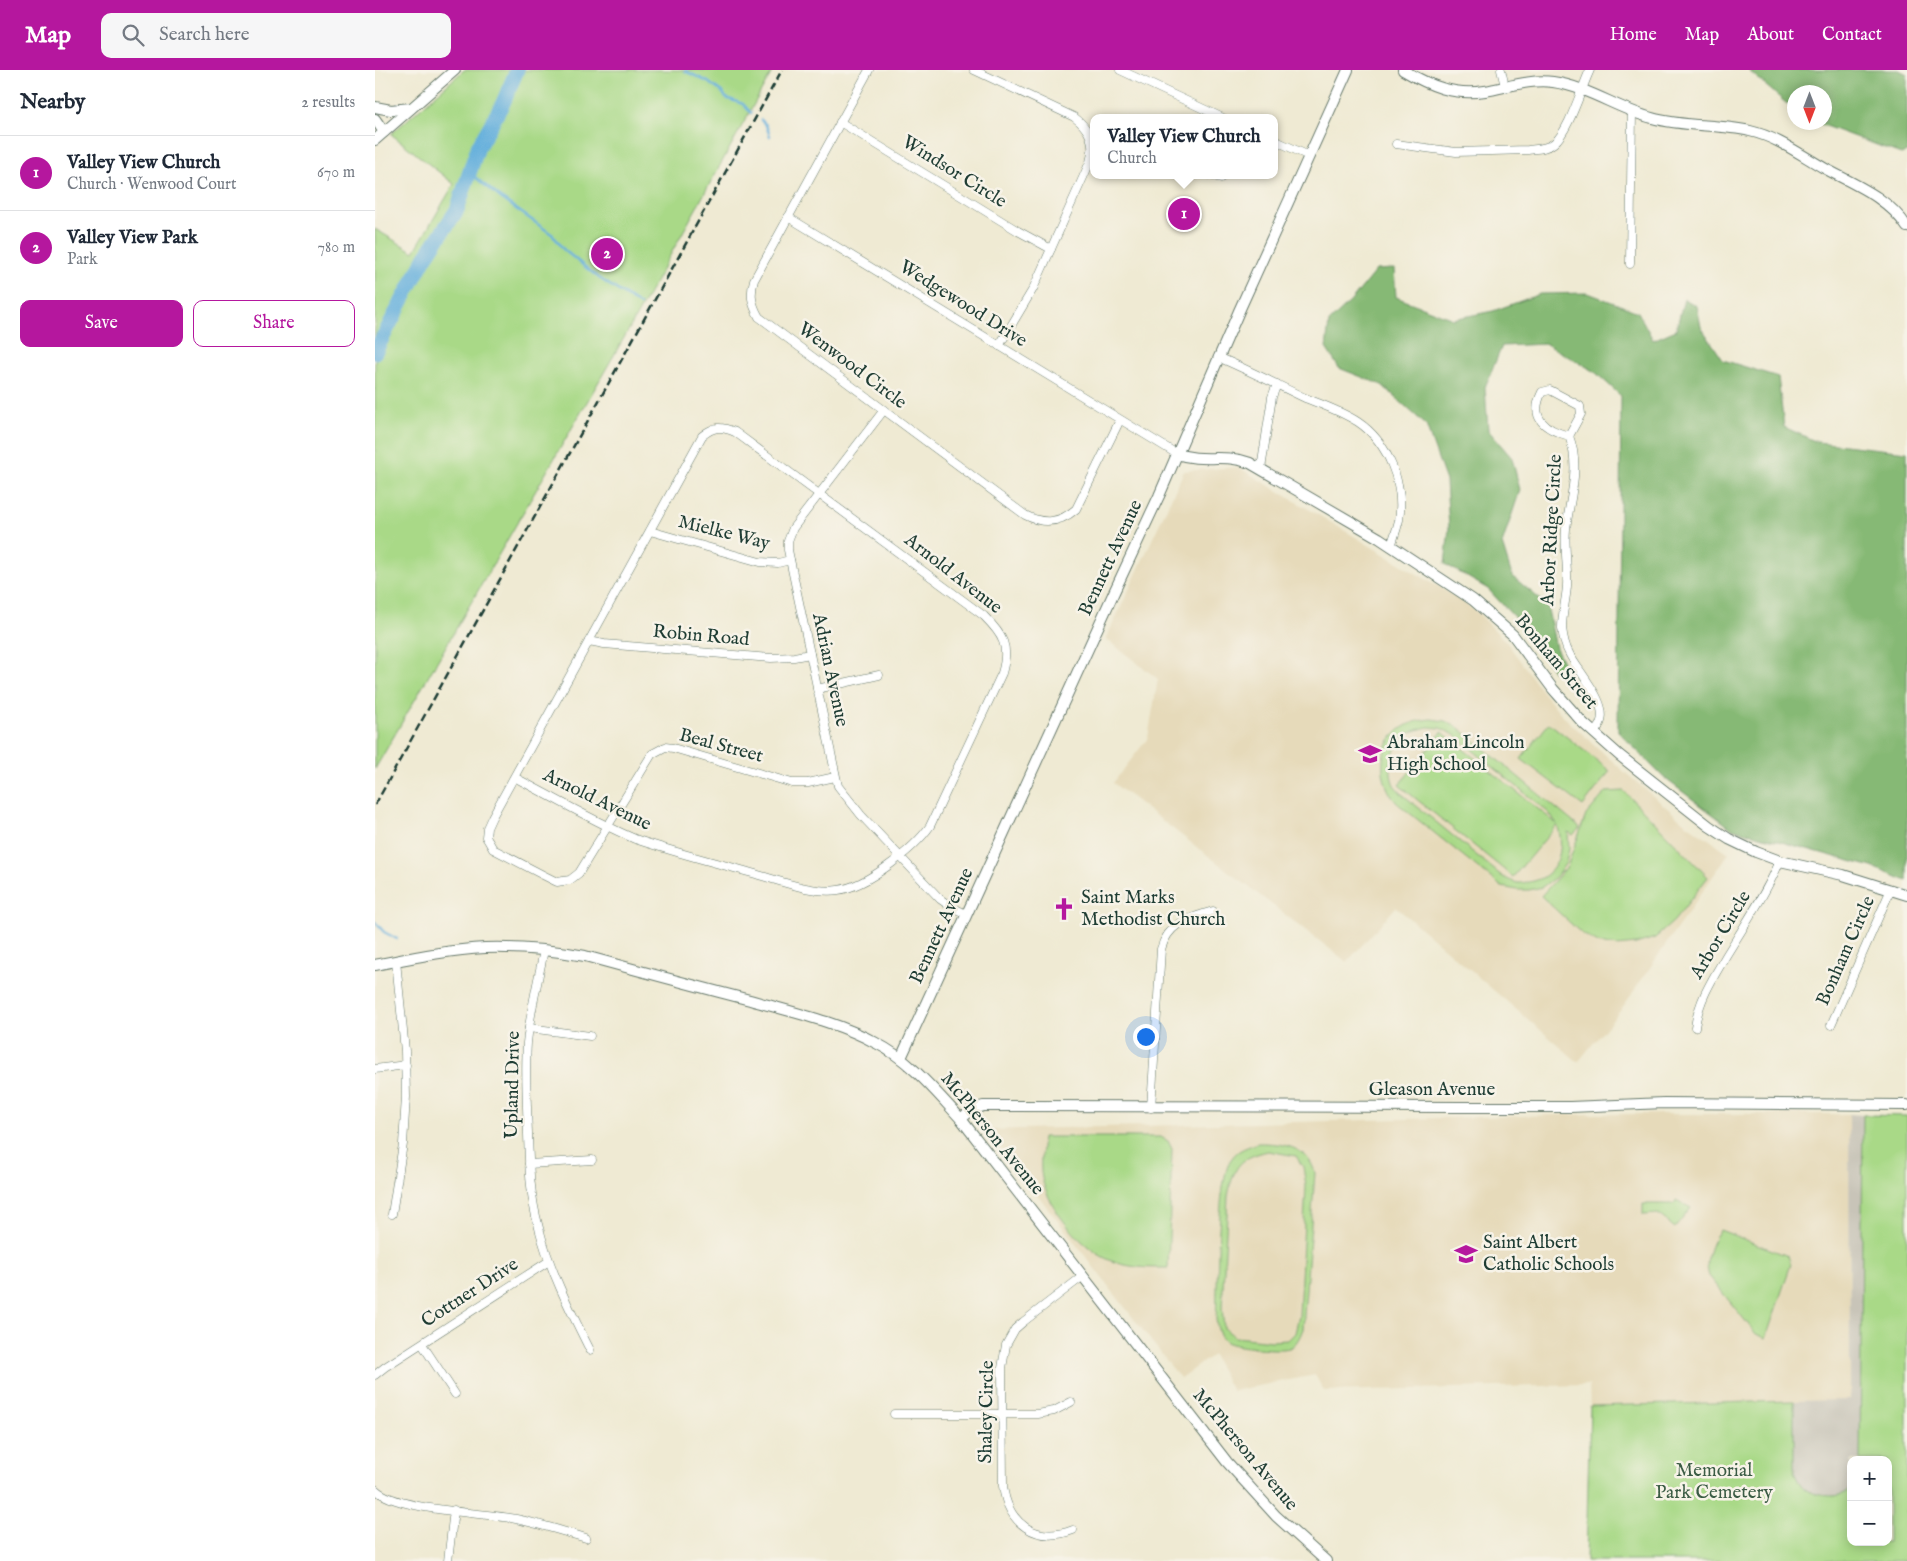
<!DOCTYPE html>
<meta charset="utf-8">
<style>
body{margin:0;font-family:"IM FELL English",serif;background:#f6f6f7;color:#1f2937}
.controls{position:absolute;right:15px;bottom:15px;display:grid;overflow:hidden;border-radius:10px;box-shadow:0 2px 12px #0003}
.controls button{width:45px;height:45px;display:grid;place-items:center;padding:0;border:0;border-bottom:1px solid #e0e1e3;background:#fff;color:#1f2937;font:25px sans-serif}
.compass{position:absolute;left:1412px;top:15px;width:45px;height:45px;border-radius:50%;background:#fff;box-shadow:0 2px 12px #0003;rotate:180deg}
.you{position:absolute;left:770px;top:966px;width:18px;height:18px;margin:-12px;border:4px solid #fff;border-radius:50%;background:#1a73e8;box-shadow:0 0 0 8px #1a73e833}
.badge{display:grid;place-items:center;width:32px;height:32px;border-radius:50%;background:#b5179e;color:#fff;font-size:16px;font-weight:700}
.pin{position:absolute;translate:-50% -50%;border:2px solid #fff;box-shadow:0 1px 5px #0006}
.popup{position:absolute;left:715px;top:44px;width:188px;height:65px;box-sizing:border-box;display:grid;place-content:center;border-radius:10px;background:#fff;filter:drop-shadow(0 1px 4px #0005);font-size:16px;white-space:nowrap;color:#747a83}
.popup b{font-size:19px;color:#1f2937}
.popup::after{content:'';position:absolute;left:50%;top:100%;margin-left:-10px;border:10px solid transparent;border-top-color:#fff}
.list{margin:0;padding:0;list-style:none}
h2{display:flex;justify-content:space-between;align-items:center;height:65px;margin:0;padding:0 20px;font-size:21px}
h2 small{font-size:16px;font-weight:400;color:#747a83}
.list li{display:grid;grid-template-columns:32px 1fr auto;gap:15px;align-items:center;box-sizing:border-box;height:75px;padding:0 20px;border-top:1px solid #e0e1e3}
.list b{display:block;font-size:19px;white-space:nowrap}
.list p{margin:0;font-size:16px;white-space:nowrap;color:#747a83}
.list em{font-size:16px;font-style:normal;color:#747a83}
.actions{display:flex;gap:10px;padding:15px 20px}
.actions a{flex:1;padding:11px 0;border:1px solid #b5179e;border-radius:10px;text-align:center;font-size:18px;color:#b5179e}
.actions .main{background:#b5179e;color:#fff}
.icon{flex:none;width:28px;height:28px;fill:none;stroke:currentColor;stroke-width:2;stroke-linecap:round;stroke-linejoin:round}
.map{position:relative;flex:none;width:1532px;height:1491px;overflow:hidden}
header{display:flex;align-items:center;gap:30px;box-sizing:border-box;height:70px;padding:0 25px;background:#b5179e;color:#fff}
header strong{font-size:24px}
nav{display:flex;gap:28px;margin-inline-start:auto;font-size:18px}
.search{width:350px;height:45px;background:#f6f6f7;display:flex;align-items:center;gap:12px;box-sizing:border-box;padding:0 18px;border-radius:10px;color:#747a83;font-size:19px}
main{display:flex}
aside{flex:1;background:#fff}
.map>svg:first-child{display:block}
.built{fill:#e6daba}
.industrial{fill:#c8c4b8}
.green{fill:#a9d987;stroke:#648b5e;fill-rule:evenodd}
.forest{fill:#86b974;stroke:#527b54}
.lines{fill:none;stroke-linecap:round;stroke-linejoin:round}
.stream{stroke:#63afdc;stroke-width:2.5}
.river{stroke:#63afdc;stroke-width:15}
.street-casing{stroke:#687a6c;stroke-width:9}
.secondary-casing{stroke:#687a6c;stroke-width:12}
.street{stroke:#fff;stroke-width:8}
.secondary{stroke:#fff;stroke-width:10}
.rail{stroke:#1f3d34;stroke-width:2.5;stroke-dasharray:8 4;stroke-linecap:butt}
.labels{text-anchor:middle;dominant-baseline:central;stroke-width:5;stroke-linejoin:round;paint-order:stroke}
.street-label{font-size:19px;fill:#1f3d34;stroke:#f7f3e8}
.poi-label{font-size:19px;fill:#1f3d34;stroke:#f7f3e8;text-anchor:start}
.park-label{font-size:19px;fill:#3b5c45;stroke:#f7f3e8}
</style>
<header>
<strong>Map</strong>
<div class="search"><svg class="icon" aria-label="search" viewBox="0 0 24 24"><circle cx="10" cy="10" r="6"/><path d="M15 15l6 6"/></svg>Search here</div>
<nav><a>Home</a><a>Map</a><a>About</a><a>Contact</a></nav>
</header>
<main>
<aside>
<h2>Nearby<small>2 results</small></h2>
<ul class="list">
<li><span class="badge">1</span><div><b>Valley View Church</b><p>Church · Wenwood Court</p></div><em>670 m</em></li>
<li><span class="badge">2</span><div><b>Valley View Park</b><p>Park</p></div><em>780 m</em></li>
</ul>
<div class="actions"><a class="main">Save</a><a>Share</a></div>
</aside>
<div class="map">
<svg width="1532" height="1491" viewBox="0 0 1532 1491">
<rect width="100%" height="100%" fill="#f7f3e8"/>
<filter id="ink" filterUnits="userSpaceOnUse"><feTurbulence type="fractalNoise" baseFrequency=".02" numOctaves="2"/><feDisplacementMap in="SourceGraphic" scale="10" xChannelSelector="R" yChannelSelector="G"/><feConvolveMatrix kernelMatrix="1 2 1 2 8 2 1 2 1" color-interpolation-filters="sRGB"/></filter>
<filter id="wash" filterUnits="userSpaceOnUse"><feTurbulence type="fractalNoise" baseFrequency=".0096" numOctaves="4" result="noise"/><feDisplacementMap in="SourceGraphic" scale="20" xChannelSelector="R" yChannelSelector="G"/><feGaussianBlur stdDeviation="1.12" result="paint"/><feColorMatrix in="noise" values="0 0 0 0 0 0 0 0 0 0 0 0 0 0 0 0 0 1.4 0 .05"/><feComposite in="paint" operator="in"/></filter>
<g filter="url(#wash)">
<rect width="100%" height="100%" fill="#efead3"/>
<g class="built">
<path d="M863,397l206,123 35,24 29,30 36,50 20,23 58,53 63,53 44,30 -109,158 -42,51 -182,-155 -49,55 -234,-179 35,-45 10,-59 -52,-40 78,-168z"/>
<path d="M1220,1044h254l1,287 -260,5 -1,-21 -265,6 -9,-16 -83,16 -19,-36 -33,23 -193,-248z"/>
</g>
<path class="industrial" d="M1474,1044l14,1 -3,345h-9v27l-6,6 -9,3 -18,-2 -14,-5 -7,-9 -3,-8v-71l56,-1z"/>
<g class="green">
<path d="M89,0h309l-141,254 -257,445v-540l39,23 40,-68 -63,-50z"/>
<path d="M1056,649l14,2 14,7 121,100 -7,7 -5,-3 1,17 -3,14 -10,14 -14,10 -13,3h-12l-15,-3 -105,-84c-19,-21 -21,-57 5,-75 9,-6 19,-8 29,-9zM1053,657l12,1 13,6 96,79 8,11 -115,-92 -43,53 114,92 44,-52c9,23 1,53 -28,57 -3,0 -8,1 -11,1 -5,-1 -11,-4 -15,-6l-101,-83c-2,-3 -6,-6 -8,-9 -7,-16 -2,-38 11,-49 7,-5 15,-7 23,-9z"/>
<path d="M1174,653l61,48 -27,35 -62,-47z"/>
<path d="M1249,721l84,86 -34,44 -19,17 -19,6 -19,2 -19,-3 -17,-10 -40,-37 26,-29 19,-52 20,-23z"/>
<path d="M1488,1045l44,1v445h-321l4,-155 204,-5v71c2,5 6,13 11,17 8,6 31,10 40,4 2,-1 4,-4 6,-6v55h37v-82h-28z"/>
<path d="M668,1067h118l7,4 4,8 -4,119c-21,0 -42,0 -61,-9 -28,-13 -63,-56 -66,-87 -1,-11 1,-24 2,-35z"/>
<path d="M883,1073c24,0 50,3 57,30l-12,156c-3,7 -6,16 -14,19 -9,3 -55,-1 -63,-6 -8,-5 -8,-14 -10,-22 2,-30 0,-143 16,-162 6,-9 16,-11 26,-15zM893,1081l28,5 7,11 3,19 -7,130 -4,17 -7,7 -16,1 -37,-4 -11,-9 -2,-20 6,-112c6,-29 10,-38 40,-45z"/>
<path d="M1301,1130l15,8 -16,20 -17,-14 -15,1v-11h31z"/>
<path d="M1345,1160l68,26 3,8 -25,74 -10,-4 -47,-58c-5,-15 1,-33 11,-46z"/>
</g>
<g class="forest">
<path d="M1373,0h151l8,4v78l-6,2 -84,-31 8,-1v-30h-30l-1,18z"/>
<path d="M1019,199l2,28 57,22 40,-8 47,-17 48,-1 50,19 15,28 23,-10 8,-31 13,7 4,21 22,33 55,17 6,50 33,15 90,10v429l-35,-14 -141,-39 -68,-51 -45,-46 3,-335 -27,-25 -48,-27 -44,2 -17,41 3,43 24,28 8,32 -18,54 10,32 35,29 9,43 15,30 -17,-6 -26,-40 -40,-43 -43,-25 4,-36 -3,-47 -20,-56 -44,-40 -43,-17 -13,-20 3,-26 22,-21 25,-31z"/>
</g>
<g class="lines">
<g class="stream">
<path d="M310,1l23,11 15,11 3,5 17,6 8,9"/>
<path d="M386,50l5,5 4,11"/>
<path d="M95,103l32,26 51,36 11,15 35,28 41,27"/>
<path d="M0,852l9,10 13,7"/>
</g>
<path class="river" d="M0,282l50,-94 32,-48 21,-63 25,-44 14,-33"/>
</g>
</g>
<g filter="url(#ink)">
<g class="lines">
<defs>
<g id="street">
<path d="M494,0l-115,210c-4,14 -3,23 5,37l266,198c19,10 35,8 51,-6l44,-89"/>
<path d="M599,0l100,47c16,12 22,26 16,45l-57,127 -34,57"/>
<path d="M745,0l103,48"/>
<path d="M1126,0l4,16"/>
<path d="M465,52l178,109 33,18"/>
<path d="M899,70l35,16"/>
<path d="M1021,74l60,8 72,-2c9,-1 19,-1 26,-7 15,-12 27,-54 36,-73"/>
<path d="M834,105l12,3"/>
<path d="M413,147l389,237"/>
<path d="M1255,194l2,-152"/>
<path d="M843,287c30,13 58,27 87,41 18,7 36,13 53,24 30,20 47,63 41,98 -2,9 -5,17 -8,26"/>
<path d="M1175,320l30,16 1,8 -12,22c-25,-7 -40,-18 -27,-44z"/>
<path d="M509,340l-91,118 -5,13v9l50,236 23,29 79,84 10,7 16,8"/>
<path d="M1194,366c12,31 1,61 -3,93 -2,19 2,38 1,57 -1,14 -5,28 -5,42 1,8 3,18 7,25 8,18 41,50 31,71 -1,3 -4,6 -7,9"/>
<path d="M886,399l11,-72 5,-13"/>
<path d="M275,461l110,31 18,1 12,-3"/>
<path d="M214,571l15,3 167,14 23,-1 16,-3"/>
<path d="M442,619l62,-14"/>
<path d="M139,707c40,21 79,44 121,62 38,13 78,23 117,34 25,7 61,21 86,17 28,-3 76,-41 92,-64l72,-153c8,-27 1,-38 -18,-57l-249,-184c-14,-6 -21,-6 -33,4l-210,381 -5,11 -1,9 3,5 4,7 50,26 14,7 13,-2 9,-7 73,-119 13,-7 8,1 119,35h16l27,-6"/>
<path d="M169,880c-6,31 -14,62 -17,93 -2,30 0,61 1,91 1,32 2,63 11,94 11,43 31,82 51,122"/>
<path d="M1456,955l60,-136"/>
<path d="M1320,957c4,-28 18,-49 32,-73 19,-31 39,-61 53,-93"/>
<path d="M154,958l61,8"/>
<path d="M0,999l31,-4"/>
<path d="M776,1038l10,-159c8,-27 27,-30 52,-38"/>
<path d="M154,1094l63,-4"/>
<path d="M17,1144l11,-70 3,-47 -1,-46 -9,-90"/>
<path d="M47,1274l33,50"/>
<path d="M0,1305l10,-8 164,-106"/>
<path d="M519,1344h144l16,-3 17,-9"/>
<path d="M0,1419c22,22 108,23 141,30 24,5 47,12 70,19"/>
<path d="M698,1460c-37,14 -65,-6 -70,-44l-1,-118 4,-23 9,-16 8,-7 60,-46"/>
<path d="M73,1491l6,-51"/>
</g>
<g id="secondary">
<path d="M1028,0c27,16 51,26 82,21 23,-4 44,-12 68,-9 35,5 65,27 99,36 32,9 66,6 98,13 27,6 51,24 74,37 29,16 64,29 83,59"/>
<path d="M0,37l16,3 20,-2"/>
<path d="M0,49l9,13"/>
<path d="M0,70l80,-70"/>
<path d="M802,384c27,9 46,-1 73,9l129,75 94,62 40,35 40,54 30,34 36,32 90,71 20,13 27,13 24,9 63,14 64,20"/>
<path d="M0,895c36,-7 73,-15 110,-17 34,-1 67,2 100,8 55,15 110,30 165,44 42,12 88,22 126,43 34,17 59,48 85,76l266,343 49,54 50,45"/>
<path d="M526,988l214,-468 44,-94 80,-185 109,-241"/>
<path d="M586,1049l9,-8 13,-5 482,1h105l94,-4 243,2"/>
</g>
</defs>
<use href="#street" class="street-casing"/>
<use href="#secondary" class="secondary-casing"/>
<use href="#street" class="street"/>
<use href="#secondary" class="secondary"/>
<path class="rail" d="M0,735l407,-735"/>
</g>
</g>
<defs>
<symbol id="school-bare" viewBox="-9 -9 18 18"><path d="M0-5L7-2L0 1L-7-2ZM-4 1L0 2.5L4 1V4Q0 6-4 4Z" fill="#b5179e" stroke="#f7f3e8" stroke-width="2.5" paint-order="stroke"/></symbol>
<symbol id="church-bare" viewBox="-9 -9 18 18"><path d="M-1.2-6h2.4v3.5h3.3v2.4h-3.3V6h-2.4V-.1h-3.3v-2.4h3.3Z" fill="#b5179e" stroke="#f7f3e8" stroke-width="2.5" paint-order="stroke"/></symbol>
</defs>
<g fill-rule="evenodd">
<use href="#school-bare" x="979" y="668" width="32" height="32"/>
<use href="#church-bare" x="673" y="823" width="32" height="32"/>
<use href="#school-bare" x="1075" y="1168" width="32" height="32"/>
</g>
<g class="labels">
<g class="street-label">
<text transform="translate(579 102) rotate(32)">Windsor Circle</text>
<text transform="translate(588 234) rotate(32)">Wedgewood Drive</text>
<text transform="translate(477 296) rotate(37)">Wenwood Circle</text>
<text transform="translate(1177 460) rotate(-87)">Arbor Ridge Circle</text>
<text transform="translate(349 463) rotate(14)">Mielke Way</text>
<text transform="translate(736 488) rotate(-65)">Bennett Avenue</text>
<text transform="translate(578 504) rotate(38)">Arnold Avenue</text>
<text transform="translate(326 566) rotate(5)">Robin Road</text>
<text transform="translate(1181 592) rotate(50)">Bonham Street</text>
<text transform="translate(455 600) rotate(78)">Adrian Avenue</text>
<text transform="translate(346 676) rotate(15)">Beal Street</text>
<text transform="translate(222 730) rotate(26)">Arnold Avenue</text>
<text transform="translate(567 856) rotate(-65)">Bennett Avenue</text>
<text transform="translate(1346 865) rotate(-59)">Arbor Circle</text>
<text transform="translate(1471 881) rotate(-66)">Bonham Circle</text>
<text transform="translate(138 1015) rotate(-89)">Upland Drive</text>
<text x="1057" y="1020">Gleason Avenue</text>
<text transform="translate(617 1064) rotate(51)">McPherson Avenue</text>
<text transform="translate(95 1223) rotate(-33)">Cottner Drive</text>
<text transform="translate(612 1342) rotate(-89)">Shaley Circle</text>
<text transform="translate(870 1380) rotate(50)">McPherson Avenue</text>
</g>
<g class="poi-label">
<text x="1012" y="673">Abraham Lincoln<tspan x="1012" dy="22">High School</tspan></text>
<text x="706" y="828">Saint Marks<tspan x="706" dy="22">Methodist Church</tspan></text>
<text x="1108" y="1173">Saint Albert<tspan x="1108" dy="22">Catholic Schools</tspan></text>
</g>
<g class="park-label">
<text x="1339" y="1401">Memorial<tspan x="1339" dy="22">Park Cemetery</tspan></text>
</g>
</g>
</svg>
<div class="controls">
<button>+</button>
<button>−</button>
</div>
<svg class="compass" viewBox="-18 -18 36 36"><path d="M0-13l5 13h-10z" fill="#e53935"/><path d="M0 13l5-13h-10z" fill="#747a83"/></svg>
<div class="you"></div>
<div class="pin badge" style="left:809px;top:144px">1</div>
<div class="popup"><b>Valley View Church</b>Church</div>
<div class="pin badge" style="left:232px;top:184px">2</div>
</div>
</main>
